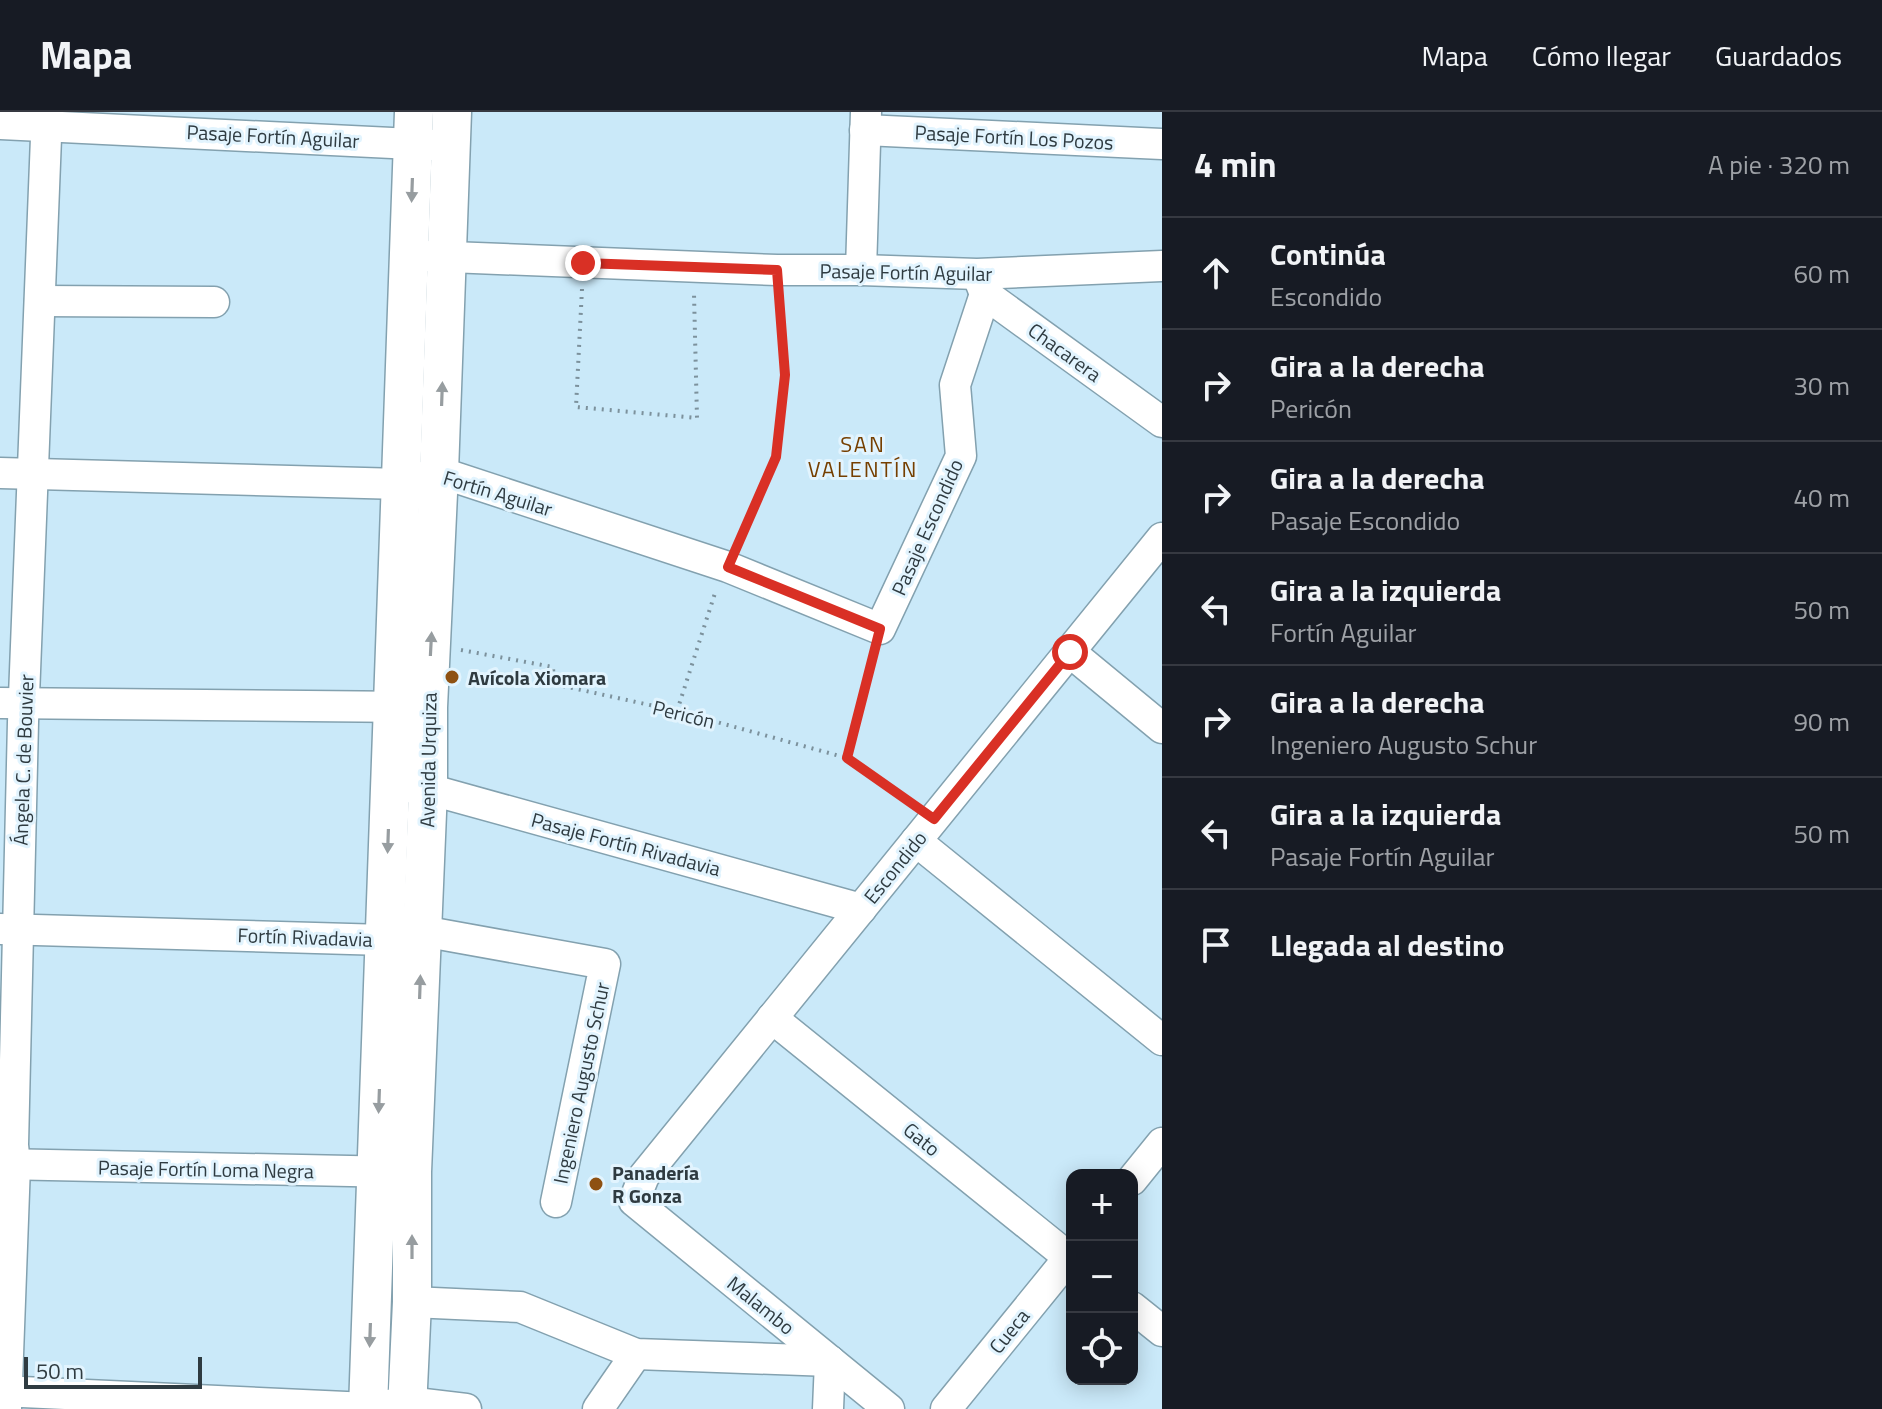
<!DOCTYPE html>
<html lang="es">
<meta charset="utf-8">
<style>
body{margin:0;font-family:"Titillium Web",sans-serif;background:#20242c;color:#f1f3f6}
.controls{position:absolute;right:24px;bottom:24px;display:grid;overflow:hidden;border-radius:16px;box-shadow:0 4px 20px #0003}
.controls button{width:72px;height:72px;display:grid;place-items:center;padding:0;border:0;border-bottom:2px solid #363941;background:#171b24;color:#f1f3f6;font:40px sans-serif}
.scale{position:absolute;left:24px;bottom:20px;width:178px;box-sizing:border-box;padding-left:8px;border:4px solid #2f3b41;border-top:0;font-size:22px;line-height:28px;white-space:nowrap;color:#2f3b41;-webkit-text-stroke:6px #e2f4fe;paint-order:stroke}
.stop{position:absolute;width:24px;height:24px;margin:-18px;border:6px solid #d93025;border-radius:50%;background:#fff}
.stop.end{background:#d93025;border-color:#fff;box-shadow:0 2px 8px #0008}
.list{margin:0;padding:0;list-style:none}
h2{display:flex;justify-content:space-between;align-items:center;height:104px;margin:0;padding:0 32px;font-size:34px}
h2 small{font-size:26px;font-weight:400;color:#9ea1a6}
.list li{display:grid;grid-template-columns:52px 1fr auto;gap:24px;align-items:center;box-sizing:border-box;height:112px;padding:0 32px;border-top:2px solid #363941}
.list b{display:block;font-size:30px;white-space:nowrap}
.list p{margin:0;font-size:26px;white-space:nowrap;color:#9ea1a6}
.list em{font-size:26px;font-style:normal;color:#9ea1a6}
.icon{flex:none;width:44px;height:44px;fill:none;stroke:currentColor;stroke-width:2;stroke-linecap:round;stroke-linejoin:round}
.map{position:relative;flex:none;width:1162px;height:1297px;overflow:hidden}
header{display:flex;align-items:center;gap:48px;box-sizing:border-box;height:112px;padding:0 40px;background:#171b24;border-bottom:2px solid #363941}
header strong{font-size:38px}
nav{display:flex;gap:44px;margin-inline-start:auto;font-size:28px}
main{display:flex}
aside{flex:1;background:#171b24}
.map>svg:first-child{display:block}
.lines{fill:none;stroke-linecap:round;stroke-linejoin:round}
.minor-casing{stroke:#83a1af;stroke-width:33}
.major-casing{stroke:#83a1af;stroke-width:41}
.path{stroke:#7c919c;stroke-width:4;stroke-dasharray:2 6;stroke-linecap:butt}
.minor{stroke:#fff;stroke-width:30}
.major{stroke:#fff;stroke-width:38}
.oneway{fill:#979da0}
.route{stroke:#d93025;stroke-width:10}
.poi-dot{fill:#8e5112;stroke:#e2f4fe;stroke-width:3}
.labels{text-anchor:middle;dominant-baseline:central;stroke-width:6;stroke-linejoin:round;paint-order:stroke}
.street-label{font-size:20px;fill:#2f3b41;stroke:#e2f4fe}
.poi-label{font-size:20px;font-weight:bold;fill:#2f3b41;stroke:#e2f4fe;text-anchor:start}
.neighbourhood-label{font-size:22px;letter-spacing:2px;fill:#753f00;stroke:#e2f4fe}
</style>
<header>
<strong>Mapa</strong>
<nav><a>Mapa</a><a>Cómo llegar</a><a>Guardados</a></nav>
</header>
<main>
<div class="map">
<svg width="1162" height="1297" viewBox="0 0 1162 1297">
<rect width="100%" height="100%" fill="#cae9f9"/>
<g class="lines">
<defs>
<g id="minor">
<path d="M0,12l433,21"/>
<path d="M865,18l297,14"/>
<path d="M425,144l352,14h84l116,4 185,-8"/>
<path d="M861,158l5,-158"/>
<path d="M978,164l7,18 177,128"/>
<path d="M40,189l174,1"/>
<path d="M0,361l401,11 38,-12 289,95 152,62 81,-173 -6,-71 30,-91"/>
<path d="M1070,540l92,76"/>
<path d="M0,591l414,4"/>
<path d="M408,675l20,2 433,120"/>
<path d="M916,729l246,199"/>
<path d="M0,817l385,11 37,-9 183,33 -49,238"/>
<path d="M772,906l300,242"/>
<path d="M0,1052l398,8"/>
<path d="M1132,1068l30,-37"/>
<path d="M412,1190l108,5 116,47 194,7"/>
<path d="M1132,1195l30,24"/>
<path d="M0,1279l368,17 39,-6 59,7"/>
<path d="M6,1297l9,-244 -2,-20 10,-423 24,-610"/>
<path d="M598,1297l38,-55"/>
<path d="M828,1297l2,-48"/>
<path d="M889,1297l-255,-208 10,-25 518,-638"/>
<path d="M946,1297l126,-155"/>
</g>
<g id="major">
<path d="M368,1297l46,-1297"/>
<path d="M407,1297l5,-107v-130l16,-383v-82l11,-235 13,-360"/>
</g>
</defs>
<use href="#minor" class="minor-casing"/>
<use href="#major" class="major-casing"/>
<g class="path">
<path d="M582,177l-6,118 121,11 -3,-124"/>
<path d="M739,431l37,-86 9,-82 -6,-78"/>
<path d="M461,538l92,17 1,17 123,27 170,47 67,47"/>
<path d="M677,599l39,-121"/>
<path d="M847,646l27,-106"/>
</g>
<use href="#minor" class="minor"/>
<use href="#major" class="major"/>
</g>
<defs><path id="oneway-solid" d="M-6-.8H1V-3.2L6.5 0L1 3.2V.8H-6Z" transform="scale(2)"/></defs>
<g class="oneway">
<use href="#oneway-solid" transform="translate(412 78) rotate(92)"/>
<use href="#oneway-solid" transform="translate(442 282) rotate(-88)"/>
<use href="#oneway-solid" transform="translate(431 532) rotate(-87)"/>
<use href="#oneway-solid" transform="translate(388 729) rotate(92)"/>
<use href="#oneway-solid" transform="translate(420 875) rotate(-88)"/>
<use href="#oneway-solid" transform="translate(379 989) rotate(92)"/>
<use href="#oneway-solid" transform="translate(412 1135) rotate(-90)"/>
<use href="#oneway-solid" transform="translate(370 1223) rotate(92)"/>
</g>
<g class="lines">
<path class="route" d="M583,151l194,7 8,105 -9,82 -48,110 152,62 -33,129 87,61 136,-167"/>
</g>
<g class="poi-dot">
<circle cx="452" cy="565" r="8"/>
<circle cx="596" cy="1072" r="8"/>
</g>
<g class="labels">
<g class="street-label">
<text transform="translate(273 24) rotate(3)">Pasaje Fortín Aguilar</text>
<text transform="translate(1014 25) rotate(3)">Pasaje Fortín Los Pozos</text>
<text transform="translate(906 160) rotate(1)">Pasaje Fortín Aguilar</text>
<text transform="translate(1065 240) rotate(36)">Chacarera</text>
<text transform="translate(498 381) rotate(17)">Fortín Aguilar</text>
<text transform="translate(927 415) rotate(-66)">Pasaje Escondido</text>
<text transform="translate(684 602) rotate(14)">Pericón</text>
<text transform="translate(23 648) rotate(-88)">Ángela C. de Bouvier</text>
<text transform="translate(428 648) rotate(-89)">Avenida Urquiza</text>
<text transform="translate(626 732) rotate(15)">Pasaje Fortín Rivadavia</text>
<text transform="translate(895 755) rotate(-51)">Escondido</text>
<text transform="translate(305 825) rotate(2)">Fortín Rivadavia</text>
<text transform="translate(581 971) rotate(-78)">Ingeniero Augusto Schur</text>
<text transform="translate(922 1027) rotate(39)">Gato</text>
<text transform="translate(206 1057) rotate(1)">Pasaje Fortín Loma Negra</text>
<text transform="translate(761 1193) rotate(39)">Malambo</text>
<text transform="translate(1009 1219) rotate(-51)">Cueca</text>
</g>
<g class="poi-label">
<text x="468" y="565">Avícola Xiomara</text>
<text x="612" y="1060">Panadería<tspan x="612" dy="23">R Gonza</tspan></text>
</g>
<g class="neighbourhood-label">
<text x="863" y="332">SAN<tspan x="863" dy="25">VALENTÍN</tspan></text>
</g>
</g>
</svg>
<div class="controls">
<button>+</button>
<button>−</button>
<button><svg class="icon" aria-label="locate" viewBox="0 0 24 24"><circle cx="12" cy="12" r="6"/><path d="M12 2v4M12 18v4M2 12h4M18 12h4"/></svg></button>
</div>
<div class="scale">50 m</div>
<div class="stop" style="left:1070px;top:540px"></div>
<div class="stop end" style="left:583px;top:151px"></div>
</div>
<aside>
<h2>4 min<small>A pie · 320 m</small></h2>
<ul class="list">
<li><svg class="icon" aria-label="ahead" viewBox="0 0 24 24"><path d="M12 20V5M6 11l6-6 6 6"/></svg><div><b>Continúa</b><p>Escondido</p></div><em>60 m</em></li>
<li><svg class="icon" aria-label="right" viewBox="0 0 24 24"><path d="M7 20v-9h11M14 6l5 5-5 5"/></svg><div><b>Gira a la derecha</b><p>Pericón</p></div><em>30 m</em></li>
<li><svg class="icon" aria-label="right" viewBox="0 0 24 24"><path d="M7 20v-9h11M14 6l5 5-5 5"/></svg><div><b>Gira a la derecha</b><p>Pasaje Escondido</p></div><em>40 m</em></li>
<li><svg class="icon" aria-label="left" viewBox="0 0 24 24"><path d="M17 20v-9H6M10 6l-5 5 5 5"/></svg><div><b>Gira a la izquierda</b><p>Fortín Aguilar</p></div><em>50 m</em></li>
<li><svg class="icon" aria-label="right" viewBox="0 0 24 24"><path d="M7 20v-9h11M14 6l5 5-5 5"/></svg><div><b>Gira a la derecha</b><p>Ingeniero Augusto Schur</p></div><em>90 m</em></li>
<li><svg class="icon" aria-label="left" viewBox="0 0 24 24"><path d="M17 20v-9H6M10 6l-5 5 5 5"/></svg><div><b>Gira a la izquierda</b><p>Pasaje Fortín Aguilar</p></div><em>50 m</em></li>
<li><svg class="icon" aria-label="arrive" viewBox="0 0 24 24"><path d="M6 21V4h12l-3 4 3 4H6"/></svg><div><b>Llegada al destino</b></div></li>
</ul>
</aside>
</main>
